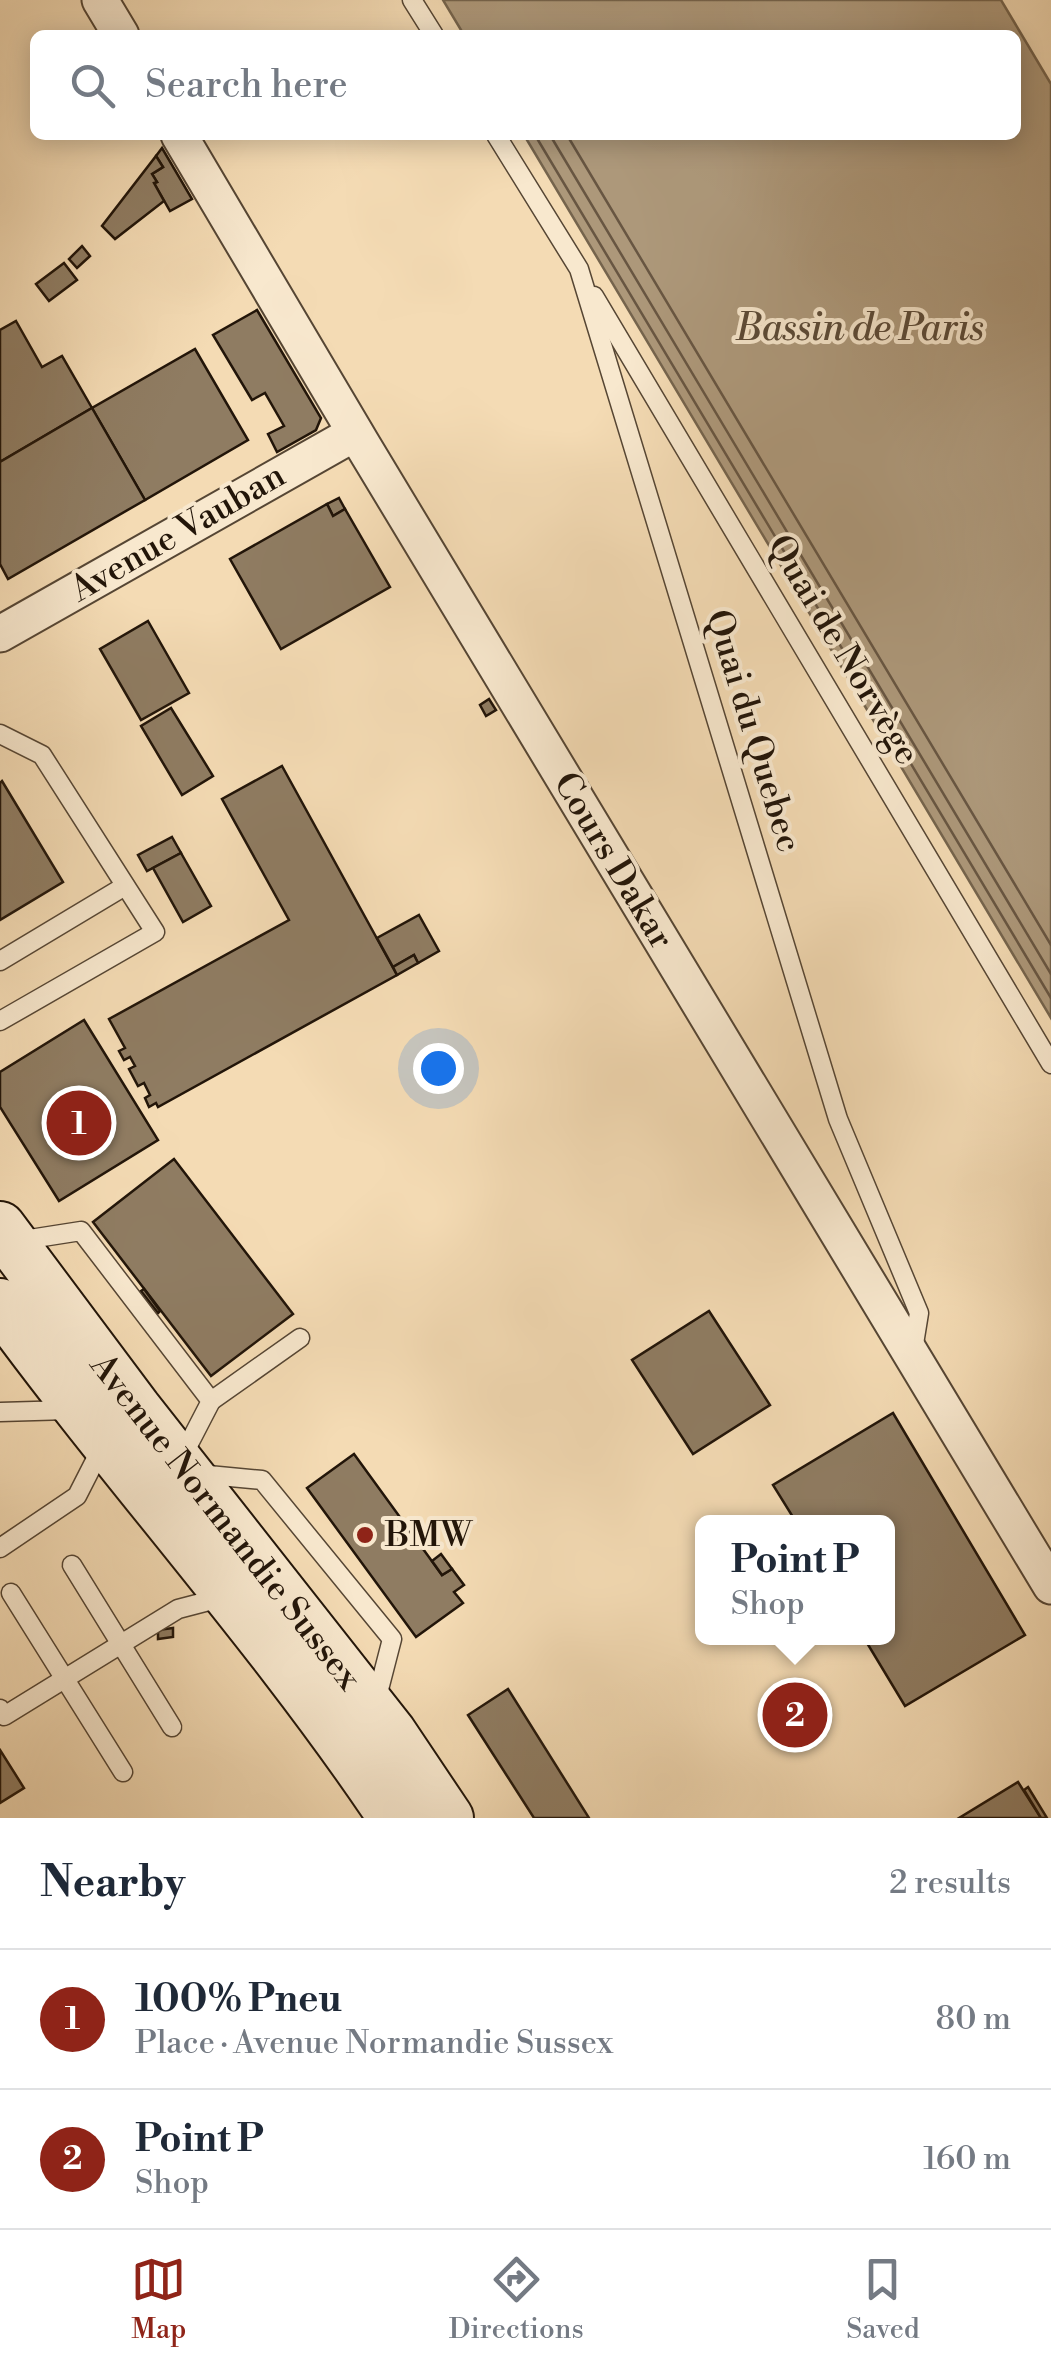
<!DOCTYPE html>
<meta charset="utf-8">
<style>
body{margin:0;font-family:"Libre Bodoni",serif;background:#f2f2f3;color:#1f2937}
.you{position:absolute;left:438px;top:1068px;width:35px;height:35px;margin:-25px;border:8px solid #fff;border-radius:50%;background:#1a73e8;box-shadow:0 0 0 15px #1a73e833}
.badge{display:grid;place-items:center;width:65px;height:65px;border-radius:50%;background:#8f2418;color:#fff;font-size:32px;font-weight:700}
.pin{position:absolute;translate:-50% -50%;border:5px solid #fff;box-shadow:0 2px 10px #0006}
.popup{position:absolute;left:695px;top:1515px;width:200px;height:130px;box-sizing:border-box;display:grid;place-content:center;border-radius:15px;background:#fff;filter:drop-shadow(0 2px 8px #0005);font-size:32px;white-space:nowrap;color:#747a83}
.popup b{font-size:38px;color:#1f2937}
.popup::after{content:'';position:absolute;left:50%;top:100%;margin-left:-20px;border:20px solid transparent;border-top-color:#fff}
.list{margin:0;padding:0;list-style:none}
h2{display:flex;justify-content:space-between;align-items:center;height:130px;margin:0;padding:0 40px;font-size:42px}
h2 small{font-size:32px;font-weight:400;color:#747a83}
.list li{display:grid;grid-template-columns:65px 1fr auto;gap:30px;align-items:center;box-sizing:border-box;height:140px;padding:0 40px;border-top:2px solid #e0e1e3}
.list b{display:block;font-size:38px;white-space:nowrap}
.list p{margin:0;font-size:32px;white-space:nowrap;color:#747a83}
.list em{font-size:32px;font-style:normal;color:#747a83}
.icon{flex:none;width:55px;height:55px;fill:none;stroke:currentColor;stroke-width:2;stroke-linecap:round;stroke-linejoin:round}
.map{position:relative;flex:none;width:1051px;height:1818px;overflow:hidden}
.search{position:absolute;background:#fff;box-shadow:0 5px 25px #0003;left:30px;right:30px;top:30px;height:110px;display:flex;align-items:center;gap:25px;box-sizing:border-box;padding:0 35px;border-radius:15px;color:#747a83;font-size:38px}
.sheet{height:410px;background:#fff}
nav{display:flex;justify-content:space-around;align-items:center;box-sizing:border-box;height:140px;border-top:2px solid #e0e1e3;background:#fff;font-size:28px;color:#747a83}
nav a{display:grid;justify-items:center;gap:5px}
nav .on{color:#8f2418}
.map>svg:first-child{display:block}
.water{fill:#ad987a;stroke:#75644d;stroke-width:2.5}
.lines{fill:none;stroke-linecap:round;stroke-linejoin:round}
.shore{stroke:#685642;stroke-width:2.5}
.building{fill:#8f7c62;stroke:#221509;stroke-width:2.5}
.lane-casing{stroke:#564634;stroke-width:21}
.street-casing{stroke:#564634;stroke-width:39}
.secondary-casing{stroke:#221509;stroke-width:54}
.lane{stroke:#f8e8ce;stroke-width:18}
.street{stroke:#f8e8ce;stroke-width:35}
.secondary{stroke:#f8e8ce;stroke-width:50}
.poi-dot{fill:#8f2418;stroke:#f8e8ce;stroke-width:4}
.labels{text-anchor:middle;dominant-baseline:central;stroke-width:8;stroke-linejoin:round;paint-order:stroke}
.street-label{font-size:35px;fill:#221509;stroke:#f8e8ce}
.poi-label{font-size:35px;fill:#221509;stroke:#f8e8ce;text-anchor:start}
.water-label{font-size:38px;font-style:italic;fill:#5a4936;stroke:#f8e8ce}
</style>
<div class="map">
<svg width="1051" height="1818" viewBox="0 0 1051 1818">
<rect width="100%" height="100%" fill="#f4dbb4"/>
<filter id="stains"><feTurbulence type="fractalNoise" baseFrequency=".002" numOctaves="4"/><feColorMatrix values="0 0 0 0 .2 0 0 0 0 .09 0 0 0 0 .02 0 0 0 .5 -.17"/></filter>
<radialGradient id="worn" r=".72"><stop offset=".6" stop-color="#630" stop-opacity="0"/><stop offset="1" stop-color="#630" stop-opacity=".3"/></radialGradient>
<path class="water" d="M443,0h558l50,84v934l-527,-883h492v-100h-552z"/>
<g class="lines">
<g class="shore">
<path d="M535,135l516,863"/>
<path d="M550,135l501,839"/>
<path d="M567,135l484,810"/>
</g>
</g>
<g class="building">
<path d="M162,148l30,51 -22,12 -16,-28 3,-1 -5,-8 11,-7 -7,-11z"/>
<path d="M156,156l7,11 -11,7 5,8 -3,1 10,18 -49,38 -13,-13z"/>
<path d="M82,246l8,10 -13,12 -8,-9z"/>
<path d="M64,263l13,17 -28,21 -13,-17z"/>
<path d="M257,310l64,108 -5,12 -39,22 -9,-18 16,-8 -19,-33 -13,7 -39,-65z"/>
<path d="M16,321l26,46 20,-11 30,52 -92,54v-132z"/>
<path d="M195,349l53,91 -103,60 -53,-92z"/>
<path d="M92,408l53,92 -137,79 -8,-15v-102z"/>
<path d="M339,498l6,11 -12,7 -6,-12z"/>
<path d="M327,504l6,12 12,-7 45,78 -109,62 -51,-90z"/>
<path d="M148,621l41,72 -48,27 -41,-71z"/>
<path d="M489,699l7,11 -10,6 -6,-11z"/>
<path d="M171,708l42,68 -31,19 -41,-69z"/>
<path d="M282,766l115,209 -239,132 -2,-4 -7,4 -4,-9 5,-3 -6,-12 -6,3 -9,-17 6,-3 -5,-9 -6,3 -5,-9 6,-3 -16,-29 180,-99 -67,-121z"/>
<path d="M2,781l61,101 -63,38v-137z"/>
<path d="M172,837l9,16 -34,18 -9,-16z"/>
<path d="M181,853l30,53 -28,16 -30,-54z"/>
<path d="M419,915l20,36 -21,12 -4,-8 -21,12 -16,-29z"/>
<path d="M414,955l4,8 -21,12 -4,-8z"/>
<path d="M84,1020l74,120 -99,61 -59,-94v-35z"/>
<path d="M174,1159l119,155 -82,62 -118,-154z"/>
<path d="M144,1289l16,22 -2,2 -17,-22z"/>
<path d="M709,1311l61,94 -77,49 -61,-94z"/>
<path d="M893,1413l132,222 -120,71 -41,-68h24v-116h-92l-23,-37z"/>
<path d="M354,1454l88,121 10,-6 12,16 -10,7 9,11 -47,34 -109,-149z"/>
<path d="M441,1554l11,15 -10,6 -10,-14z"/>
<path d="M173,1628v9l-15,2v-9z"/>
<path d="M508,1689l81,129h-55l-66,-103z"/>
<path d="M0,1750l24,38 -24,15z"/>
<path d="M1018,1782l23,36h-82z"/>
<path d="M1028,1787l19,31h-6l-17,-28z"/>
</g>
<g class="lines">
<defs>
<g id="lane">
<path d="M412,0l22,35"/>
<path d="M496,135l83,134 259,850 81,194 -6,37"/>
<path d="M594,296l457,768"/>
<path d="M0,734l42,21 113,177 -155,89"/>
<path d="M0,961l125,-75"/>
<path d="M17,1241l64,-10 130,170 -30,58"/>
<path d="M211,1401l89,-63"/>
<path d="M0,1412l69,-2"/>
<path d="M198,1474l64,6 130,159 -16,62"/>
<path d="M0,1548l77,-52 26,-51"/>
<path d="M72,1565l100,162"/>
<path d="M11,1593l112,179"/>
<path d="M0,1709l4,7 174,-107 46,-12"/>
</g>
<g id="street">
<path d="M100,0l21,35"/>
<path d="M179,135l183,309 689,1142"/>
<path d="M0,634l355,-201"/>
</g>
<g id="secondary">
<path d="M0,1227l136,182 255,324 57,85"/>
<path d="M0,1304c127,174 274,334 394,514"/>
</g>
</defs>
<use href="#lane" class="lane-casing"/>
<use href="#street" class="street-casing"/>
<use href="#secondary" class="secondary-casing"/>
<use href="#lane" class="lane"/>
<use href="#street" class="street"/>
<use href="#secondary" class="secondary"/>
</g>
<circle class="poi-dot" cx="365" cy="1535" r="10"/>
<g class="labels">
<g class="street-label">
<text transform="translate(178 533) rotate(-30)">Avenue Vauban</text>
<text transform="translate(843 650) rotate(59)">Quai de Norvège</text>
<text transform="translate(753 731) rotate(73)">Quai du Quebec</text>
<text transform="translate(613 861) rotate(59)">Cours Dakar</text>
<text transform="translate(225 1522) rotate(52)">Avenue Normandie Sussex</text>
</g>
<g class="poi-label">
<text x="385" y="1535">BMW</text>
</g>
<g class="water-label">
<text x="860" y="328">Bassin de Paris</text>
</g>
</g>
<rect width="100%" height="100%" filter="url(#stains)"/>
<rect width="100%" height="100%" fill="url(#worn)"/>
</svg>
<div class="you"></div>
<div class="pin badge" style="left:79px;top:1123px">1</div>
<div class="pin badge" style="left:795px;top:1715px">2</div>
<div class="popup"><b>Point P</b>Shop</div>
<div class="search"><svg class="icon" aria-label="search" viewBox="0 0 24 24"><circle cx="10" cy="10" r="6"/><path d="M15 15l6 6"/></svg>Search here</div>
</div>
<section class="sheet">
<h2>Nearby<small>2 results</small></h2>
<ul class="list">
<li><span class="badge">1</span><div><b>100% Pneu</b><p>Place · Avenue Normandie Sussex</p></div><em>80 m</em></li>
<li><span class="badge">2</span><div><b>Point P</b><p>Shop</p></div><em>160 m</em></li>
</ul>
</section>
<nav>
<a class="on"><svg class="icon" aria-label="map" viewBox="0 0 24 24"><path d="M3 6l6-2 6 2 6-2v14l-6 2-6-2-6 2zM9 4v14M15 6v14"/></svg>Map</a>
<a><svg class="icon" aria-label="directions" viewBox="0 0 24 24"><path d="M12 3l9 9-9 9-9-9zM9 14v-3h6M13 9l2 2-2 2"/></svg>Directions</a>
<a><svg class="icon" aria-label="saved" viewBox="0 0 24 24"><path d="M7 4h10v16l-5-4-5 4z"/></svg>Saved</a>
</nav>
